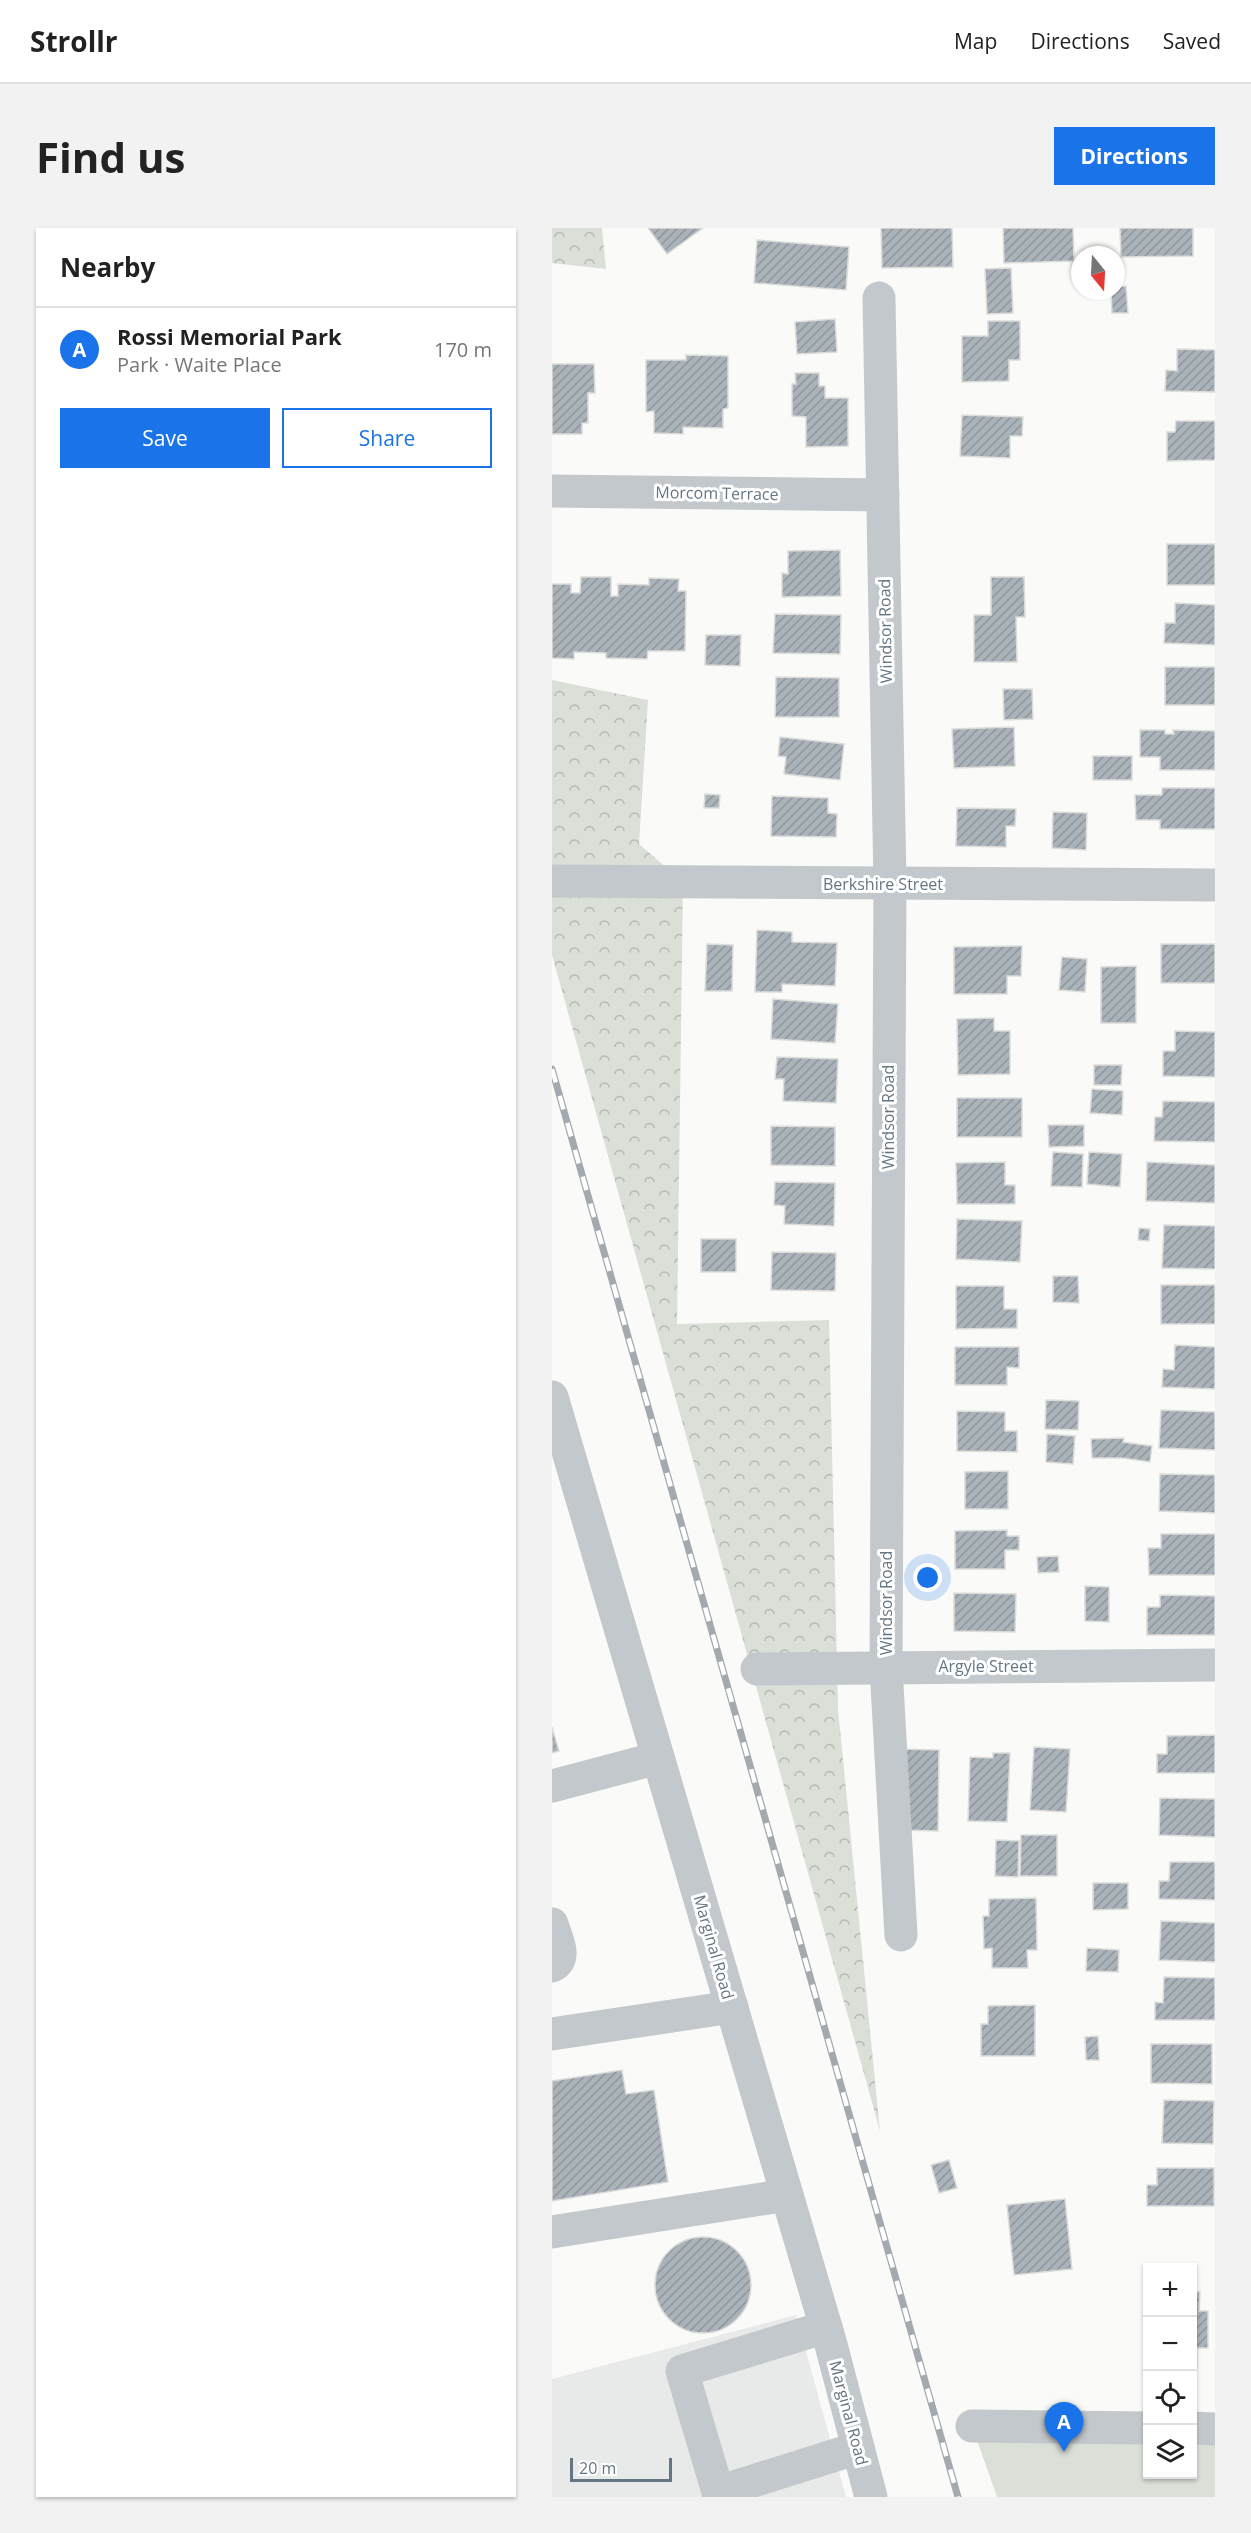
<!DOCTYPE html>
<meta charset="utf-8">
<style>
body{margin:0;font-family:"Open Sans",sans-serif;background:#f2f2f2;color:#222}
.controls{position:absolute;right:18px;bottom:18px;display:grid;overflow:hidden;border-radius:0px;box-shadow:0 2px 4px #0004}
.controls button{width:54px;height:54px;display:grid;place-items:center;padding:0;border:0;border-bottom:2px solid #e0e0e0;background:#fff;color:#222;font:30px sans-serif}
.compass{position:absolute;left:519px;top:18px;width:54px;height:54px;border-radius:50%;background:#fff;box-shadow:0 2px 4px #0004;rotate:162deg}
.scale{position:absolute;left:18px;bottom:15px;width:102px;box-sizing:border-box;padding-left:6px;border:3px solid #657683;border-top:0;font-size:16px;line-height:21px;white-space:nowrap;color:#657683;-webkit-text-stroke:4px #fff;paint-order:stroke}
.you{position:absolute;left:376px;top:1350px;width:21px;height:21px;margin:-15px;border:4px solid #fff;border-radius:50%;background:#1a73e8;box-shadow:0 0 0 9px #1a73e833}
.badge{display:grid;place-items:center;width:39px;height:39px;border-radius:50%;background:#1a73e8;color:#fff;font-size:20px;font-weight:700}
.pin{position:absolute;translate:-50% -50px;filter:drop-shadow(0 2px 3px #0008)}
.pin::after{content:'';position:absolute;top:32px;width:21px;height:18px;background:inherit;clip-path:polygon(0 0,100% 0,50% 100%)}
.list{margin:0;padding:0;list-style:none}
h2{display:flex;justify-content:space-between;align-items:center;height:78px;margin:0;padding:0 24px;font-size:26px}
h2 small{font-size:20px;font-weight:400;color:#767676}
.list li{display:grid;grid-template-columns:39px 1fr auto;gap:18px;align-items:center;box-sizing:border-box;height:84px;padding:0 24px;border-top:2px solid #e0e0e0}
.list b{display:block;font-size:22px;white-space:nowrap}
.list p{margin:0;font-size:20px;white-space:nowrap;color:#767676}
.list em{font-size:20px;font-style:normal;color:#767676}
.actions{display:flex;gap:12px;padding:18px 24px}
.actions a{flex:1;padding:14px 0;border:2px solid #1a73e8;border-radius:0px;text-align:center;font-size:21px;color:#1a73e8}
.actions .main{background:#1a73e8;color:#fff}
.icon{flex:none;width:33px;height:33px;fill:none;stroke:currentColor;stroke-width:2;stroke-linecap:round;stroke-linejoin:round}
.map{position:relative;flex:none;width:663px;height:2269px;overflow:hidden;border-radius:0px}
header{display:flex;align-items:center;gap:36px;box-sizing:border-box;height:84px;padding:0 30px;background:#fff;border-bottom:2px solid #e0e0e0}
header strong{font-size:28px}
nav{display:flex;gap:33px;margin-inline-start:auto;font-size:21px}
.intro{display:flex;align-items:center;justify-content:space-between;box-sizing:border-box;height:144px;padding:0 36px}
h1{margin:0;font-size:42px}
.button{padding:15px 27px;border-radius:0px;background:#1a73e8;color:#fff;font-size:21px;font-weight:700}
main{display:flex;gap:36px;padding:0 36px}
aside{flex:1;background:#fff;border-radius:0px;box-shadow:0 2px 4px #0004}
.map>svg:first-child{display:block}
.built{fill:#e8e9e9}
.forest{fill:url(#forest-crowns)}
.park{fill:#dadfd7}
.building{fill:url(#building-hatch);stroke:#dcdcda;stroke-width:1.5}
.lines{fill:none;stroke-linecap:round;stroke-linejoin:round}
.minor{stroke:#c3c8cc;stroke-width:33}
.rail-casing{stroke:#a2aab0;stroke-width:7}
.rail{stroke:#fff;stroke-width:4.5;stroke-dasharray:14;stroke-linecap:butt}
.labels{text-anchor:middle;dominant-baseline:central;stroke-width:6;stroke-linejoin:round;paint-order:stroke}
.street-label{font-size:16px;fill:#657683;stroke:#fff}
</style>
<header>
<strong>Strollr</strong>
<nav><a>Map</a><a>Directions</a><a>Saved</a></nav>
</header>
<div class="intro"><h1>Find us</h1><a class="button">Directions</a></div>
<main>
<aside>
<h2>Nearby<small></small></h2>
<ul class="list">
<li><span class="badge">A</span><div><b>Rossi Memorial Park</b><p>Park · Waite Place</p></div><em>170 m</em></li>
</ul>
<div class="actions"><a class="main">Save</a><a>Share</a></div>
</aside>
<div class="map">
<svg width="663" height="2269" viewBox="0 0 663 2269">
<defs>
<pattern id="forest-crowns" width="20" height="18" patternUnits="userSpaceOnUse" patternTransform="scale(1.5)"><rect width="20" height="18" fill="#dadfd7"/><path d="M2 6a3 3 0 1 1 6 0M12 15a3 3 0 1 1 6 0" fill="none" stroke="#b4b9b4"/></pattern>
<pattern id="building-hatch" width="6" height="6" patternUnits="userSpaceOnUse" patternTransform="scale(1.5)"><rect width="6" height="6" fill="#aab3b9"/><path d="M-1 1l2-2M0 6l6-6M5 7l2-2" fill="none" stroke="#8e969c"/></pattern>
</defs>
<rect width="100%" height="100%" fill="#fafaf8"/>
<path class="built" d="M244,2087l50,182h-294v-118z"/>
<g class="forest">
<path d="M0,0h50l4,41 -54,-6z"/>
<path d="M0,452l96,20 -9,144 44,38 -6,442 152,-4 9,389 42,422 -328,-1176z"/>
</g>
<path class="park" d="M420,2198l175,2 1,46h44l1,-46 22,1v68h-218z"/>
<g class="building">
<path d="M96,0h55l-36,26z"/>
<path d="M329,0h71l1,39 -71,1z"/>
<path d="M451,0h70l1,33 -70,2z"/>
<path d="M568,0h73v28l-72,1z"/>
<path d="M205,12l92,7 -3,43 -92,-7z"/>
<path d="M459,40l2,45 -26,1 -2,-45z"/>
<path d="M574,58l2,27h-16l-1,-22h5v-4z"/>
<path d="M283,91l2,33 -40,2 -2,-32z"/>
<path d="M436,93h32v39h-11v21l-47,1v-46h26z"/>
<path d="M625,121l38,1v42l-50,-1 1,-21 11,1z"/>
<path d="M134,127l42,1v52l-5,1v19l-40,-1v7l-29,-1v-22l-8,1v-52h40z"/>
<path d="M0,136h42l1,29h-7v30h-6v11h-30z"/>
<path d="M243,145h24v13h6v12h23v48l-42,1v-30l-14,-1v-32h4z"/>
<path d="M410,187l61,2 -1,19h-12v22l-50,-2z"/>
<path d="M624,193h39v39l-48,1v-29h8z"/>
<rect x="615" y="316" width="48" height="41"/>
<path d="M288,322l1,46 -59,1v-24l6,1v-23z"/>
<path d="M29,349h30v19h7v-12l31,1v-7l30,1 -1,12h8l-1,60h-37l-1,8 -41,-1v-5l-32,-1v7l-22,-1v-74h19v9h9z"/>
<path d="M439,349h33l1,40h-9l1,45h-43v-47h17z"/>
<path d="M623,375l40,2v40l-51,-2 1,-20h10z"/>
<path d="M223,386l66,1 -1,39 -67,-1z"/>
<path d="M154,407h35l-1,31 -35,-1z"/>
<rect x="613" y="439" width="50" height="38"/>
<path d="M224,449l63,1v39h-64z"/>
<path d="M451,461h29l1,30 -29,1z"/>
<path d="M462,499l1,39 -61,2 -2,-39z"/>
<path d="M588,502h25v4h9l-1,-4 42,1v39h-55v-13h-20z"/>
<path d="M228,509l64,7 -4,36 -56,-6 2,-17 -8,-1z"/>
<rect x="541" y="528" width="39" height="24"/>
<path d="M610,560h53v41h-55v-9h-24l-1,-25h27z"/>
<path d="M153,566l15,1 -1,13h-15z"/>
<path d="M220,568l56,2v15l9,1 -1,23 -65,-1z"/>
<path d="M405,580l59,1 -1,17h-9v21l-50,-1z"/>
<path d="M501,584l34,1 -1,37 -34,-2z"/>
<path d="M205,702l35,2v10l45,1 -2,43 -53,-2v8h-27z"/>
<path d="M155,716l26,1 -1,46h-27z"/>
<rect x="609" y="716" width="54" height="39"/>
<path d="M470,718l-1,30h-14v18h-53v-47z"/>
<path d="M510,729l25,2 -2,33 -26,-2z"/>
<path d="M584,738v57h-35v-56z"/>
<path d="M221,771l65,5 -3,39 -64,-4z"/>
<path d="M442,790v13h16v43l-52,1 -1,-56z"/>
<path d="M623,803l40,1v45l-52,-1v-25h12z"/>
<path d="M225,829l61,2 -2,44 -53,-2 1,-22h-9z"/>
<path d="M542,837h28l-1,20h-27z"/>
<path d="M540,861l31,2 -1,24 -32,-2z"/>
<rect x="405" y="870" width="65" height="39"/>
<path d="M611,873l52,1v40l-61,-1 1,-24h7z"/>
<path d="M496,897h36v21l-35,1z"/>
<path d="M219,898l64,1v39l-64,-1z"/>
<path d="M501,924l30,2 -1,33 -31,-1z"/>
<path d="M537,924l33,2 -2,33 -33,-3z"/>
<path d="M453,934v23h10v19h-58l-1,-41z"/>
<path d="M595,934l68,3v38l-69,-2z"/>
<path d="M223,954l60,1 -1,43 -50,-2 1,-18 -11,-1z"/>
<path d="M405,991l65,2 -2,41 -64,-3z"/>
<path d="M612,997l51,1v43l-53,-1z"/>
<path d="M587,1000l11,1 -1,12 -11,-1z"/>
<rect x="149" y="1011" width="35" height="33"/>
<path d="M220,1024l64,1 -1,38 -64,-1z"/>
<path d="M501,1048h25l1,27 -26,-1z"/>
<rect x="609" y="1057" width="54" height="39"/>
<path d="M404,1058h48v23h13v19l-61,1z"/>
<path d="M623,1117l40,2v42l-53,-2 1,-18 11,1z"/>
<path d="M403,1119h64v21l-12,-1v18h-52z"/>
<path d="M494,1172l33,1 -1,29 -33,-1z"/>
<path d="M609,1182l54,2v38l-56,-2z"/>
<path d="M405,1183l48,1v19h12v21l-60,-1z"/>
<path d="M495,1206l28,2 -2,28 -27,-2z"/>
<path d="M572,1210l-1,4 29,4 -2,16 -27,-4h-31l-1,-19z"/>
<path d="M456,1243v38h-43v-37z"/>
<path d="M608,1246l55,1v38l-56,-2z"/>
<path d="M455,1302v6h12v14h-14v19h-50v-38z"/>
<path d="M609,1306h54v41h-66l-1,-27h13z"/>
<path d="M506,1328l1,16 -21,1 -1,-16z"/>
<path d="M533,1358l24,1v35l-24,-1z"/>
<path d="M402,1365l62,1 -1,38 -61,-1z"/>
<path d="M608,1367l55,1v39h-68v-28h13z"/>
<path d="M0,1499l7,24 -7,2z"/>
<path d="M663,1507v38h-58v-19h10v-18z"/>
<path d="M482,1519l36,2 -4,63 -36,-2z"/>
<path d="M347,1521l40,1 -1,81 -39,-1z"/>
<path d="M441,1525h17l-3,69 -39,-1 2,-64 23,1z"/>
<path d="M608,1570l55,1v38l-56,-2z"/>
<path d="M469,1607h36v41h-37z"/>
<path d="M444,1612l23,1 -1,36 -23,-1z"/>
<path d="M618,1634h45v38l-56,-1v-18h10z"/>
<path d="M541,1655h35v26l-35,1z"/>
<path d="M484,1670l1,52h-10l1,18h-36v-20l-8,1 -1,-33h6v-17z"/>
<path d="M609,1693l54,2v39l-56,-2z"/>
<path d="M535,1720l32,2 -1,22 -32,-1z"/>
<path d="M612,1749l51,1v42h-60v-18l8,1z"/>
<path d="M483,1777v51h-54v-32h7v-18z"/>
<path d="M546,1808l1,24h-13l-1,-23z"/>
<path d="M599,1816h61v40l-61,-1z"/>
<path d="M70,1842l4,24 28,-4 14,92 -116,19v-120z"/>
<path d="M612,1872l50,1 -1,43 -51,-1z"/>
<path d="M397,1932l8,28 -18,5 -8,-28z"/>
<path d="M605,1940h57v38h-67v-21h10z"/>
<path d="M513,1971l7,70 -58,6 -7,-70z"/>
<circle cx="151" cy="2057" r="48"/>
<path d="M640,2063l8,1 -1,19h9v37h-11v19h-5z"/>
</g>
<g class="lines">
<g class="minor">
<path d="M327,70l11,586 -4,783 15,268"/>
<path d="M0,263l331,4"/>
<path d="M0,653l663,4"/>
<path d="M0,1169l278,944 41,156"/>
<path d="M205,1441l458,-4"/>
<path d="M0,1558l106,-28"/>
<path d="M0,1696c4,14 16,35 0,42"/>
<path d="M0,1806l180,-27"/>
<path d="M0,2004l235,-37"/>
<path d="M274,2099l-144,44 36,121 140,-44"/>
<path d="M420,2198l176,2"/>
<path d="M640,2200l23,1"/>
</g>
<defs>
<path id="rail" d="M0,841l406,1428"/>
</defs>
<use href="#rail" class="rail-casing"/>
<use href="#rail" class="rail"/>
</g>
<g class="labels">
<g class="street-label">
<text transform="translate(165 265) rotate(1)">Morcom Terrace</text>
<text transform="translate(333 403) rotate(-91)">Windsor Road</text>
<text x="331" y="656">Berkshire Street</text>
<text transform="translate(336 889) rotate(-90)">Windsor Road</text>
<text transform="translate(334 1375) rotate(-90)">Windsor Road</text>
<text x="434" y="1438">Argyle Street</text>
<text transform="translate(162 1719) rotate(74)">Marginal Road</text>
<text transform="translate(297 2185) rotate(75)">Marginal Road</text>
</g>
</g>
</svg>
<div class="controls">
<button>+</button>
<button>−</button>
<button><svg class="icon" aria-label="locate" viewBox="0 0 24 24"><circle cx="12" cy="12" r="6"/><path d="M12 2v4M12 18v4M2 12h4M18 12h4"/></svg></button>
<button><svg class="icon" aria-label="layers" viewBox="0 0 24 24"><path d="M12 4l9 5-9 5-9-5zM3 14l9 5 9-5"/></svg></button>
</div>
<svg class="compass" viewBox="-18 -18 36 36"><path d="M0-13l5 13h-10z" fill="#e53935"/><path d="M0 13l5-13h-10z" fill="#767676"/></svg>
<div class="scale">20 m</div>
<div class="you"></div>
<div class="pin badge" style="left:512px;top:2224px">A</div>
</div>
</main>
